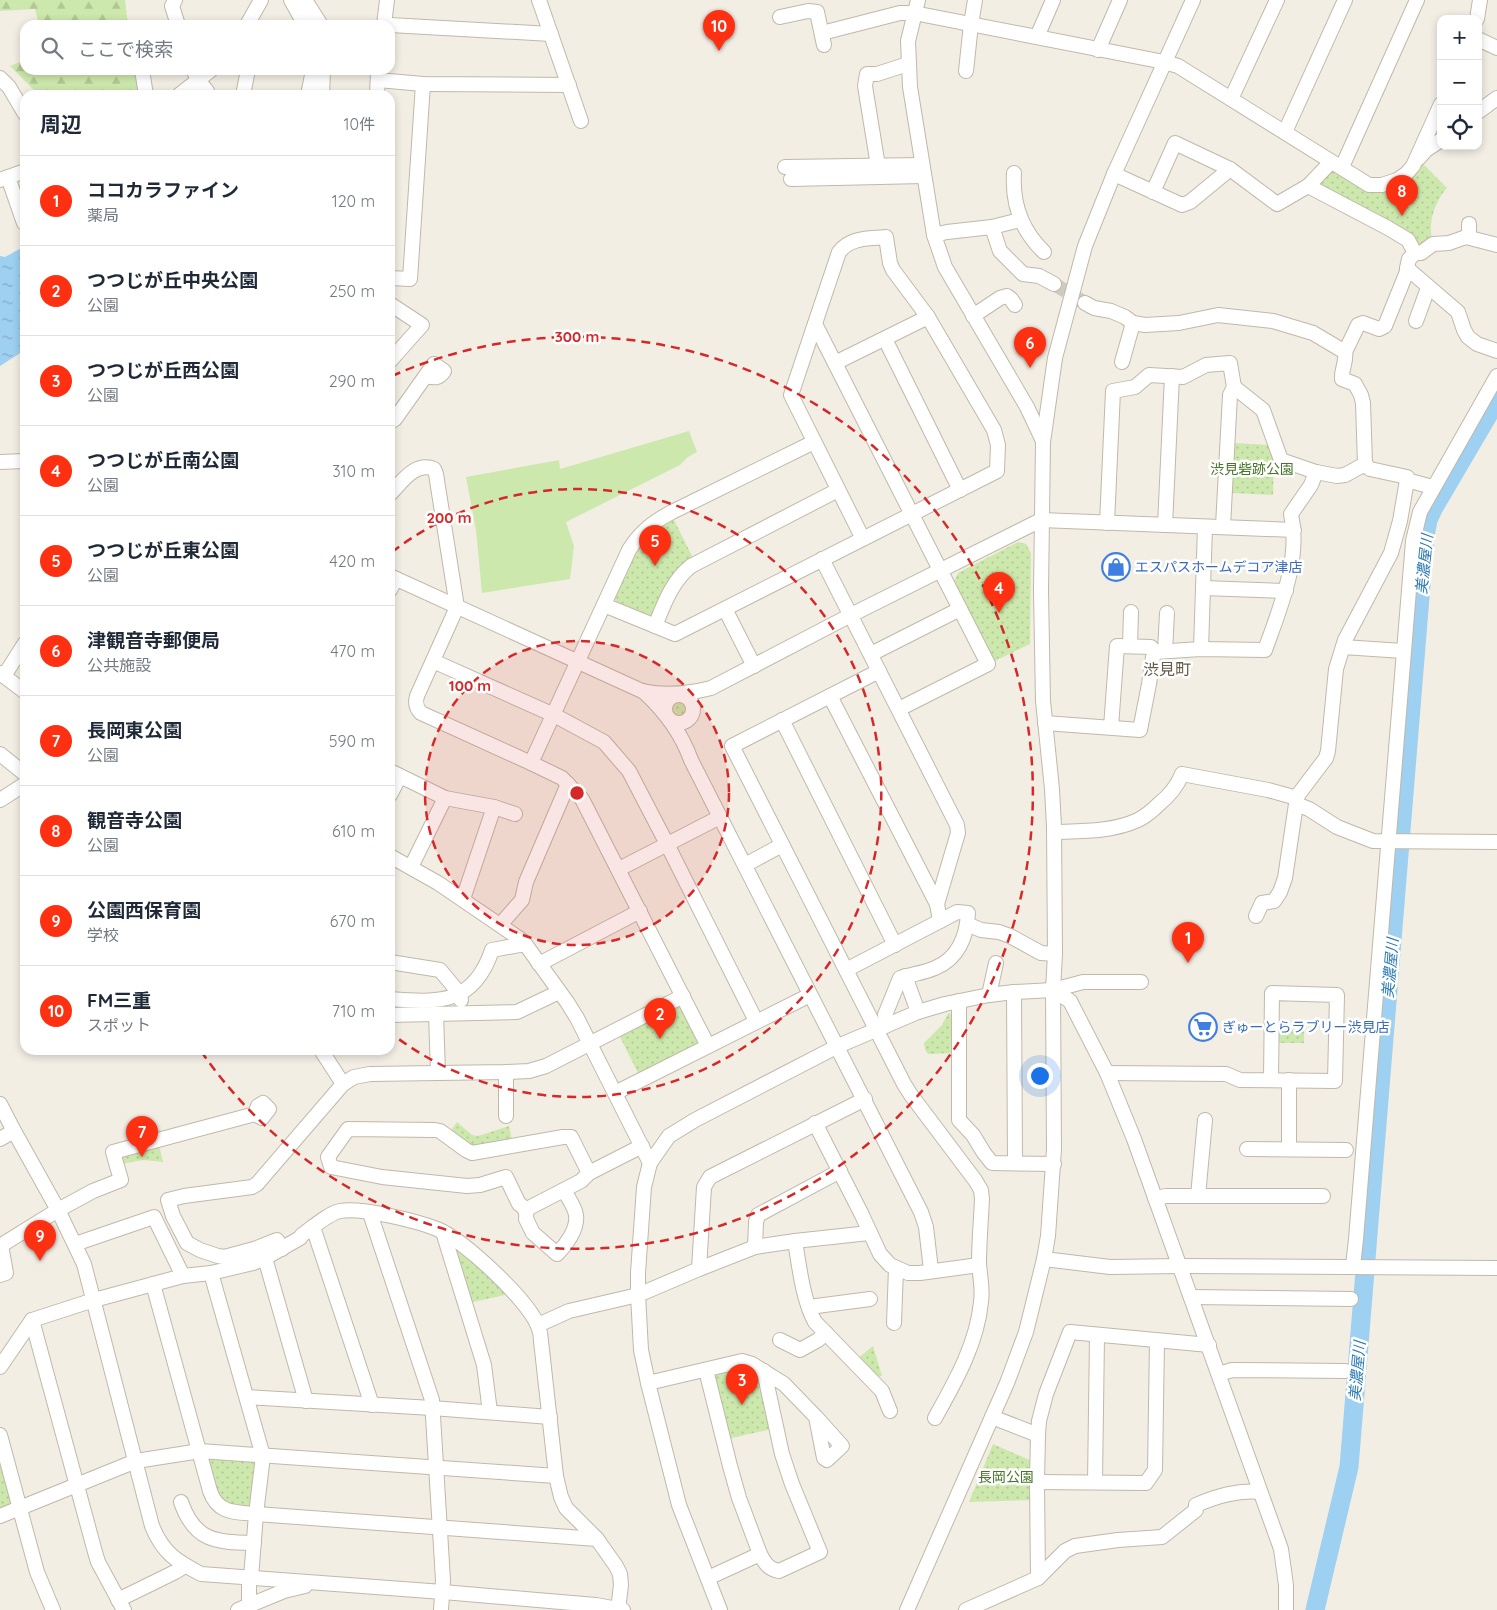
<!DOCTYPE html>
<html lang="ja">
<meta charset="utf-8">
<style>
body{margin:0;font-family:Quicksand,"Noto Sans JP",sans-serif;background:#f2f2f3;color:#1f2937}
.controls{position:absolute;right:15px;top:15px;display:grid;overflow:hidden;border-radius:10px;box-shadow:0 2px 8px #0003}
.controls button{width:45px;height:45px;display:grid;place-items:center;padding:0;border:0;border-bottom:1px solid #e0e1e3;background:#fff;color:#1f2937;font:25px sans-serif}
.you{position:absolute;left:1039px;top:1075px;width:18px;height:18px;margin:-12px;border:4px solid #fff;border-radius:50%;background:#1a73e8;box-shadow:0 0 0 8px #1a73e833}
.badge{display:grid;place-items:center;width:32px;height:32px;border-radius:50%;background:#fd3111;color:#fff;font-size:16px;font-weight:700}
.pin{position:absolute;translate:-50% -41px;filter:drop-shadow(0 1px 2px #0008)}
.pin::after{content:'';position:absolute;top:26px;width:18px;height:15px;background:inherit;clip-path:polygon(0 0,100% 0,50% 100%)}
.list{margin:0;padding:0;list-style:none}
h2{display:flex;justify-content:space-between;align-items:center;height:65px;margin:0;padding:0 20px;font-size:21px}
h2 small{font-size:16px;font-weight:400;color:#747a83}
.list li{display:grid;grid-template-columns:32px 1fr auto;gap:15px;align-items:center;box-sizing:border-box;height:90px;padding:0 20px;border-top:1px solid #e0e1e3}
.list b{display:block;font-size:19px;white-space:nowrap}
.list p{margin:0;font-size:16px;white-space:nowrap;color:#747a83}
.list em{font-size:16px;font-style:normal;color:#747a83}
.icon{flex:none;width:28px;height:28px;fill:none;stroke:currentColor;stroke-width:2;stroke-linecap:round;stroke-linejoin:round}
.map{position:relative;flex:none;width:1497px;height:1610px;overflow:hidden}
.search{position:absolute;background:#fff;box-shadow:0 2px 8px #0003;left:20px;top:20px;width:375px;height:55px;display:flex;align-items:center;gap:12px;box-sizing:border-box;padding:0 18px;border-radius:15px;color:#747a83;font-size:19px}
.panel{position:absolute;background:#fff;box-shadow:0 2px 8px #0003;left:20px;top:90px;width:375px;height:965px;border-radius:15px}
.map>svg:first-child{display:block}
.grass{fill:#cde8ac}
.forest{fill:url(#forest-firs)}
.park{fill:url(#park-dots)}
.water{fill:url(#water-ripples)}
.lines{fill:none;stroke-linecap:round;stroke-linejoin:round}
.river{stroke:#9ed0f1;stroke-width:19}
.minor-tunnel{stroke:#cfcbc1;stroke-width:14;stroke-dasharray:14 7;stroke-linecap:butt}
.minor-casing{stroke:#c1b8aa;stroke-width:16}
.minor{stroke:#fff;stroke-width:14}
.ring{fill:none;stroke:#d62828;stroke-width:2.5;stroke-dasharray:9 6}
.labels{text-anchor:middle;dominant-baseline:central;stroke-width:5;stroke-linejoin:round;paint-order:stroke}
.park-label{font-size:14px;fill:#467627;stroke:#fff}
.shop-label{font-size:14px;fill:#366cbe;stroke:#fff;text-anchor:start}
.water-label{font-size:15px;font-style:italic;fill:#2c7bb1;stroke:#fff}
.quarter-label{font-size:16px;fill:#675c4b;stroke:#fff}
.centre{fill:#d62828;stroke:#fff;stroke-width:2.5}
.ring-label{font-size:15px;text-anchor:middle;font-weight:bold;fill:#d62828;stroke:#fff;stroke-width:5;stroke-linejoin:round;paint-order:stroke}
</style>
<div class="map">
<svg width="1497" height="1610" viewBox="0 0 1497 1610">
<defs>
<pattern id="forest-firs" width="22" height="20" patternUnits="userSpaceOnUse" patternTransform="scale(1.25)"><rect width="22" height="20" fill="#cde8ac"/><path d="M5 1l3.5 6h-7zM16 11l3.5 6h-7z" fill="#b1c895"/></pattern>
<pattern id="park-dots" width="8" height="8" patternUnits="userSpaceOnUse" patternTransform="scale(1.25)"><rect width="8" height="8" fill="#cde8ac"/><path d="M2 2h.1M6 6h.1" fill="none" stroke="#b1c895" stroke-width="1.8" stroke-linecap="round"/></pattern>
<pattern id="water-ripples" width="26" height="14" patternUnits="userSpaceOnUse" patternTransform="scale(1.25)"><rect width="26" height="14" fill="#9ed0f1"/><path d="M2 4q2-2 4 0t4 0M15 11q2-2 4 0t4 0" fill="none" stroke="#82aac4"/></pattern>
</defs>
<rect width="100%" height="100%" fill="#f2eee4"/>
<path class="grass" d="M689,431l8,21 -9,5 -8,8 -114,57 8,24 -4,33 -88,14 -6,-63 -10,-53 93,-17 1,9z"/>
<g class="forest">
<path d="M0,0h125l3,25h-89l-4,-16 -35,2z"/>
<path d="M25,60v10h110l4,25h-100l-29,-29z"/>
</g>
<g class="park">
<path d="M1421,162l26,26c-12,13 -20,36 -14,53l-12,9 -101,-61 -1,-8 10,-10 9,-2 29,20z"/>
<path d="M1232,443l38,2 4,12 -1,38 -42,-2z"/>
<path d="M673,518l20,40 -41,58 -3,1 -33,-14 -2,-10 27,-53z"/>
<path d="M1018,542l8,2 5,9 -1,91 -37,18 -40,-79 5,-10z"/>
<circle cx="680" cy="708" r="8"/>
<path d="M679,1005l5,4 15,32 -1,3 -59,31 -20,-40z"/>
<path d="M949,1012l5,7v34l-26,1 -3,-4 -1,-7 18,-18z"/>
<path d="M1276,1029l28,1v13h-27z"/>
<path d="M457,1122l15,13 6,1 31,-10 3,14 -40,7 -22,-15z"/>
<path d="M159,1145l4,17 -20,-2 -22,4 -1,-3 3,-7z"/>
<path d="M457,1246l52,48 -40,9 -17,-53z"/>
<path d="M873,1346l9,30 -6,1 -18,-19z"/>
<path d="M743,1365l14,9 2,6 13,49 -45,10 -14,-62 2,-4z"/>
<path d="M993,1444l39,17v39l-63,2z"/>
<path d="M209,1456l48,6 -4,45 -5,3 -28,-8 -14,-42z"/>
<path d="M0,1461l13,43 -13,7z"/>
</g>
<path class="water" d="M25,246v104l-25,16v-110l5,1z"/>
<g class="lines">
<path class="river" d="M1315,1610l34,-143 76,-931 3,-16 5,-11 64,-109"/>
<path class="minor-tunnel" d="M1054,284l31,19"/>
<defs>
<g id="minor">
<path d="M175,0l-3,6 6,19"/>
<path d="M291,0l14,25"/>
<path d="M305,0l16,25"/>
<path d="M539,0l42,121"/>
<path d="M918,0l-10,41 2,46 24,148 11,32 82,140 16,34"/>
<path d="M780,17l28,-6 9,1 7,33"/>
<path d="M1477,19l3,-19"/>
<path d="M247,25l14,-25"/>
<path d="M384,25l3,-25"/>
<path d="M390,25l161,9"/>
<path d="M822,33l78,-20h14l250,49 14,4 191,119h13l15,-5 9,-6 7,-8 28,-62"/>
<path d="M1037,37l16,-37"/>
<path d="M1478,39l19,9"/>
<path d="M1098,50l22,-50"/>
<path d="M142,70l4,25"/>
<path d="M193,70l6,11 8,10 -2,4"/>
<path d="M966,71l5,-47 4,-24"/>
<path d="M0,78l9,9 16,27"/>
<path d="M378,80l45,4 146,1"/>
<path d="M179,95l32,-25"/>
<path d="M243,95l5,-25"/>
<path d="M308,95l5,-25"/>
<path d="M322,95l1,-25"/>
<path d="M377,95l1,-24"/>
<path d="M1231,99l46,-99"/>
<path d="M1478,112l19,-14"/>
<path d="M1285,132l60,-132"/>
<path d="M1419,158l7,-8 15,-10"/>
<path d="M878,166l-13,-80 2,-12h10l31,-10"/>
<path d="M785,167l137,-2"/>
<path d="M1342,167l75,-167"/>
<path d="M1014,173c-2,31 7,57 30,79"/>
<path d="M1114,174l68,31 8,-3 40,-33"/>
<path d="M8,177l16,46"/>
<path d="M791,179l133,-3"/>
<path d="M0,180l25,-9"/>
<path d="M1308,186l80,42 20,12 7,13 -6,6 -2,9 1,1 50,43 6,18 4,7 9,7 20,7"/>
<path d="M1153,192l22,-49 55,26 47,35 31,-18 23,-24"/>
<path d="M1469,224v13"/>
<path d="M992,227l8,24 23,23 16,2 15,8"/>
<path d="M934,235l13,-3 45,-5 28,-7"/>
<path d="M1415,253h6l12,-9 16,-1 17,-6 31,8"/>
<path d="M390,278l20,1 13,-195"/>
<path d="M1085,303l9,5 17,3 14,6 8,6 12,2 34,-2 39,-8 55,6 40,12 32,19c2,9 -4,18 -3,27l13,5 6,11 2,8 2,61"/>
<path d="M390,304l32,21 -32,36"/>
<path d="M973,316l27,-18 7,-2 4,3 4,6"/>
<path d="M1416,321l12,-33"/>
<path d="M815,324l173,340 -89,45"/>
<path d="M885,339l75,151"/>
<path d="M1345,352l13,-27 5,-2 16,6 6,-3 23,-57"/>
<path d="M1122,362l11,-39"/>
<path d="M835,363l93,-46"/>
<path d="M390,422l5,-3 39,-55 10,7c-5,8 -10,7 -18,5"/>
<path d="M0,462l25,-1"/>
<path d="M1316,472l21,4 8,-1 20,-11 5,5 37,8v3l25,7"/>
<path d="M1407,480l-7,41 -9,32 -46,87 -9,29 -8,82 -2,7 -28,37 -2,9 13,5 28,18 36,14 124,1"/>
<path d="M390,494c12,-12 25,-33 44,-25l2,5 21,133 -40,89c-2,7 -1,12 4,17l110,50 31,15 20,21 126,247"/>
<path d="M1107,523l6,-132 22,-4 14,-12 34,2 23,-12 24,-2 4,24 -4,8 -7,131"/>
<path d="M1165,525l7,-149"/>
<path d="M822,559l135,266 1,8 -21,71"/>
<path d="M390,576l252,115c24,5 46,3 69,-3l140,-73 190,-95 253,10"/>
<path d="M1203,588l83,3"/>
<path d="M390,590l6,-11"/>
<path d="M604,605l71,29 322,-163 1,-26 -4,-15 -66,-113 -35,-47 -3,-7 -4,-26c-18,2 -35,0 -47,15l-48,143 72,144"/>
<path d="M725,609l29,57"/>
<path d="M655,626c9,-22 17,-45 36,-60l147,-76"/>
<path d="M1130,646l1,-34"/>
<path d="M1343,647l60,4"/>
<path d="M1201,649l4,-122"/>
<path d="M1165,651l2,-38"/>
<path d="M871,654l89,-45"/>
<path d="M433,661l121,54 50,27 25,29 38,73 89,177"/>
<path d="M879,671l-147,75 172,338 7,11 64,85 6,10 1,9c-1,22 -3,43 -3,65 1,13 4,25 2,38 -4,42 -26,80 -46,116"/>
<path d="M0,673l25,19"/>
<path d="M4,676l21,-33"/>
<path d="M643,691c21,19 38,41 48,69l230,452 5,15 5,43"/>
<circle cx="679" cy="709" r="14"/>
<path d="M830,696l107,208 3,17 -94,49"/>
<path d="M782,720l113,225"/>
<path d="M1045,723l95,7 9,-46 4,-27 2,-5 46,-3 64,1c15,-42 36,-91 26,-136l20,-29 5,-13 -35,-12 -18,-50 -29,-23"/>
<path d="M1111,727l6,-81 34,1 4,5"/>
<path d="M0,754l25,20"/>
<path d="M531,763l98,-213c11,-18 24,-28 43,-38l142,-70"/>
<path d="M390,771l55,27 49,9 -31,92"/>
<path d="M390,795l10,-19"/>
<path d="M0,800l25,-16"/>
<path d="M494,807l21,7"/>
<path d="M1054,832c28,-1 58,0 84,-12 8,-4 15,-10 21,-16 11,-9 18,-17 23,-30l86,16 29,8"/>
<path d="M390,856l48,27 85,58 44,61 10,16 73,145"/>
<path d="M745,865l37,-20"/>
<path d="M411,867l34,-69"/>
<path d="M619,869l101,-52"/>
<path d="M1256,916l6,-13 12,-2 6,-9 5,-14 11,-74"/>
<path d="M967,924l14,6 18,2 11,4 31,17 14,1"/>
<path d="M500,925l22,-25 4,-18 42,-98"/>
<path d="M390,962l50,8 20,24 1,6"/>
<path d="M539,964l101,-53"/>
<path d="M905,976l13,36"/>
<path d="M1053,990l17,11 37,72 27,66 147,410 5,36v25"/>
<path d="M1014,992l1,171"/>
<path d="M989,995l7,-32"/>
<path d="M390,999c50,4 84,5 102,-49l33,-6"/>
<path d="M959,1001v119l14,15 11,18 8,10 62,1"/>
<path d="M436,1014l2,59"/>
<path d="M390,1015l127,-3 42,-20"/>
<path d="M886,1026l-1,-11 15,-37c12,-4 24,-5 35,-10 23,-9 32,-32 33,-55l-11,-1 -17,9"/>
<path d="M321,1050l22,34"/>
<path d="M1107,1073l119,1 14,6 95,1 2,-86 -65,-2 -1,86"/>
<path d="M1289,1080v69"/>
<path d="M615,1093l195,-98"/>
<path d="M0,1104l14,27 44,79 26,54 68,262c11,27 24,35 49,48l242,18 153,13 27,5"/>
<path d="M506,1116v-44"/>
<path d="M815,1123l46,90 19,41 10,11 18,8h12l59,-8"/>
<path d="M0,1139l14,-8"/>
<path d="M1247,1149l99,1"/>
<path d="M564,1190c4,8 11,17 12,25 2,14 -10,30 -19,39l-24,-21 -7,-14c1,-6 -1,-12 -7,-15l-13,-27 -26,8 -13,1 -85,-9 -51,-10 -3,-10 20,-28 87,1 5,1 26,19 6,3 91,-16h8l18,36"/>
<path d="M1198,1196l7,-76"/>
<path d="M1155,1198l11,-2h157"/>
<path d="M525,1210l56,-29 8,-8 53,-27"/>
<path d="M370,1213l62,187 11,180 -2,30"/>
<path d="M313,1227l59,178"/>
<path d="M443,1232l41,133 6,47"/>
<path d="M795,1241c4,24 8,60 20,81l67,69 8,20"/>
<path d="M75,1244l79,-27 29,59"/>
<path d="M0,1246l58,-36 35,-19 28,-11 -8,-28 142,-38 3,-8 5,-3 6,6 -7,9 -7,-4"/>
<path d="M755,1247l1,-25 2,-7 82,-44"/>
<path d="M282,1249l-5,-9 -23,9 -30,8 -6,-1 -18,-6 -13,-7 -14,-27 -5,-16 16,-4 68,-9 5,-3 86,-100 11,-7 16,-3 136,-2 23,-1 17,-5 137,-70"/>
<path d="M265,1258l41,143"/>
<path d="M1044,1259l66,8 70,-1 317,2"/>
<path d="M1353,1266l3,-27 57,-698 7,-29 77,-136"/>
<path d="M699,1269l5,-82 6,-10 155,-78"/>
<path d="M211,1273l52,183 -7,58 -5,64"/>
<path d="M0,1275l6,-2 -5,-28"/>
<path d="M153,1284l57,207c8,23 25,21 46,23l341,25"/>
<path d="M1191,1297l160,2"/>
<path d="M809,1307l61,-8"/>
<path d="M32,1320l63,232 3,10 26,48"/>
<path d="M894,1323l2,-55"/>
<path d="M538,1325l31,-14 69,-16 61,-26 56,-22 40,-6 74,-8"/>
<path d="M780,1340l20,10 18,-10 8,-7"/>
<path d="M0,1367l32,-47 62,-20 89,-24 28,-3 42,-10 12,-5 35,-20 2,-3c10,-7 27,-22 38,-24 21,-4 77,10 97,18 27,11 91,71 101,97 2,5 3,10 3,15l15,135 5,21 5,11 31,31 19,27 4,8 1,11 -3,25"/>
<path d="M706,1370l24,96 9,32 21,56"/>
<path d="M1219,1374l13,-4 113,1"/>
<path d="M648,1383l94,-22 10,3 32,20 32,33 8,41 3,2 15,-14 -26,-29"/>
<path d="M247,1397l185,11 118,9"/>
<path d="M992,1417l46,18"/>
<path d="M0,1435l37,137 16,38"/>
<path d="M1037,1482l109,1 9,-13 2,-129"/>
<path d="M1095,1482l2,-146"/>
<path d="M181,1502c14,40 35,40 73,41"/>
<path d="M0,1516l136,-55 64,-10 356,25"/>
<path d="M708,1578l52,-24c5,9 8,15 19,17l41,-19 -28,-68 -10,-30 -18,-83"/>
<path d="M1038,1578l-1,-96 1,-47 1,-14 7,-27 24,-62 139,13"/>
<path d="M118,1600l57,-28 10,-6"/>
<path d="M238,1610l46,-19 21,-5"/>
<path d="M249,1610v-32"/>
<path d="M720,1610l-41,-105 -31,-122 -7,-33 -3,-55v-22l6,-86 6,-24 19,-27 26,-16 143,-74 80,-34 27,-8 44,-9 25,-3 39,-2 30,-8h58"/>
<path d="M907,1610l100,-227 19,-51 18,-73 4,-23 6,-87 -1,-159 2,-36 -1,-127 -2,-38 -9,-88 -2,-110 2,-149 12,-84 30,-112 29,-72 79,-174"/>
<path d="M966,1610l72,-32 27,-27 10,-5 43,-6 44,-3 34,-27v-5c21,-9 41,-15 64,-13"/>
</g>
</defs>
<use href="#minor" class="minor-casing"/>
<use href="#minor" class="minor"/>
</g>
<circle cx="577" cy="793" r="152" fill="#d62828" fill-opacity=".12"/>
<g class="ring">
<circle cx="577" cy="793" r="152"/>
<path d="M392 552A304 304 0 1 1 392 1034"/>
<path d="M392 376A456 456 0 1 1 201 1051"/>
</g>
<defs>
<symbol id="shop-ring" viewBox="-11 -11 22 22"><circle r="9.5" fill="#fff" stroke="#3f7fe0" stroke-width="1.5"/><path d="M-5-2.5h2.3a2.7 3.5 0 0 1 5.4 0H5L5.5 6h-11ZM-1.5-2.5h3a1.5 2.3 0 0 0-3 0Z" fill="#3f7fe0"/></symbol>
<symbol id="supermarket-ring" viewBox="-11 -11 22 22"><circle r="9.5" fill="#fff" stroke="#3f7fe0" stroke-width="1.5"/><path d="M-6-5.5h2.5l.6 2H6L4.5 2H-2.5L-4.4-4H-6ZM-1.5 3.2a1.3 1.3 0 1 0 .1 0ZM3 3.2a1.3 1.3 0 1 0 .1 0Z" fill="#3f7fe0"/></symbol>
</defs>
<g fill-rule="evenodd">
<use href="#shop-ring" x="1100" y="551" width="32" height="32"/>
<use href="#supermarket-ring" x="1187" y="1011" width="32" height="32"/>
</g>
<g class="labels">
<g class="park-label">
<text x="1252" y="469">渋見砦跡公園</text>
<text x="1006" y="1477">長岡公園</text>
</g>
<g class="shop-label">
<text x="1135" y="567">エスパスホームデコア津店</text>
<text x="1222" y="1027">ぎゅーとらラブリー渋見店</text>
</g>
<g class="water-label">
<text transform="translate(1424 564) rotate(-84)">美濃屋川</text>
<text transform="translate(1390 968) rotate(-85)">美濃屋川</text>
<text transform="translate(1357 1371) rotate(-85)">美濃屋川</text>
</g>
<g class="quarter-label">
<text x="1167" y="669">渋見町</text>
</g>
</g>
<circle cx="577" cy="793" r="8" class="centre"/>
<g class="ring-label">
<text x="577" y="342">300 m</text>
<text x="449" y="523">200 m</text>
<text x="470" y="691">100 m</text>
</g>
</svg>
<div class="controls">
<button>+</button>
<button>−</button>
<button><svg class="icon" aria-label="locate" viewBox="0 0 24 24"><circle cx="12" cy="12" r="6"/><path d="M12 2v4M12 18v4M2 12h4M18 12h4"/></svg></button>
</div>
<div class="you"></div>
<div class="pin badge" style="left:1188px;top:963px">1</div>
<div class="pin badge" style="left:660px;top:1039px">2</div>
<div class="pin badge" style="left:742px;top:1405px">3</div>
<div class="pin badge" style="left:999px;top:613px">4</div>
<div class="pin badge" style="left:655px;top:566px">5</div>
<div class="pin badge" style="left:1030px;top:368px">6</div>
<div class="pin badge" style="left:142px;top:1157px">7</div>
<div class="pin badge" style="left:1402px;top:216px">8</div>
<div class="pin badge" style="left:40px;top:1261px">9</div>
<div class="pin badge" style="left:719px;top:51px">10</div>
<div class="search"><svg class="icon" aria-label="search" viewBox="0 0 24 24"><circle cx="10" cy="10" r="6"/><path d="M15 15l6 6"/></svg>ここで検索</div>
<section class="panel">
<h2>周辺<small>10件</small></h2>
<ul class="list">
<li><span class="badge">1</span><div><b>ココカラファイン</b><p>薬局</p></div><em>120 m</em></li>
<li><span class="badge">2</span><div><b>つつじが丘中央公園</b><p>公園</p></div><em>250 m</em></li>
<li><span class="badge">3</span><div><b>つつじが丘西公園</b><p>公園</p></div><em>290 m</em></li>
<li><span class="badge">4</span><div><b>つつじが丘南公園</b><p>公園</p></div><em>310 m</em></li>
<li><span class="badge">5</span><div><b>つつじが丘東公園</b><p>公園</p></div><em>420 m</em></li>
<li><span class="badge">6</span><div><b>津観音寺郵便局</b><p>公共施設</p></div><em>470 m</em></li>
<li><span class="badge">7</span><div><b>長岡東公園</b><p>公園</p></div><em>590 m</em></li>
<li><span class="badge">8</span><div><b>観音寺公園</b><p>公園</p></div><em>610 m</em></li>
<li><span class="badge">9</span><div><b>公園西保育園</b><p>学校</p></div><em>670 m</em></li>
<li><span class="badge">10</span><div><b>FM三重</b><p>スポット</p></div><em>710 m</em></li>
</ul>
</section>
</div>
